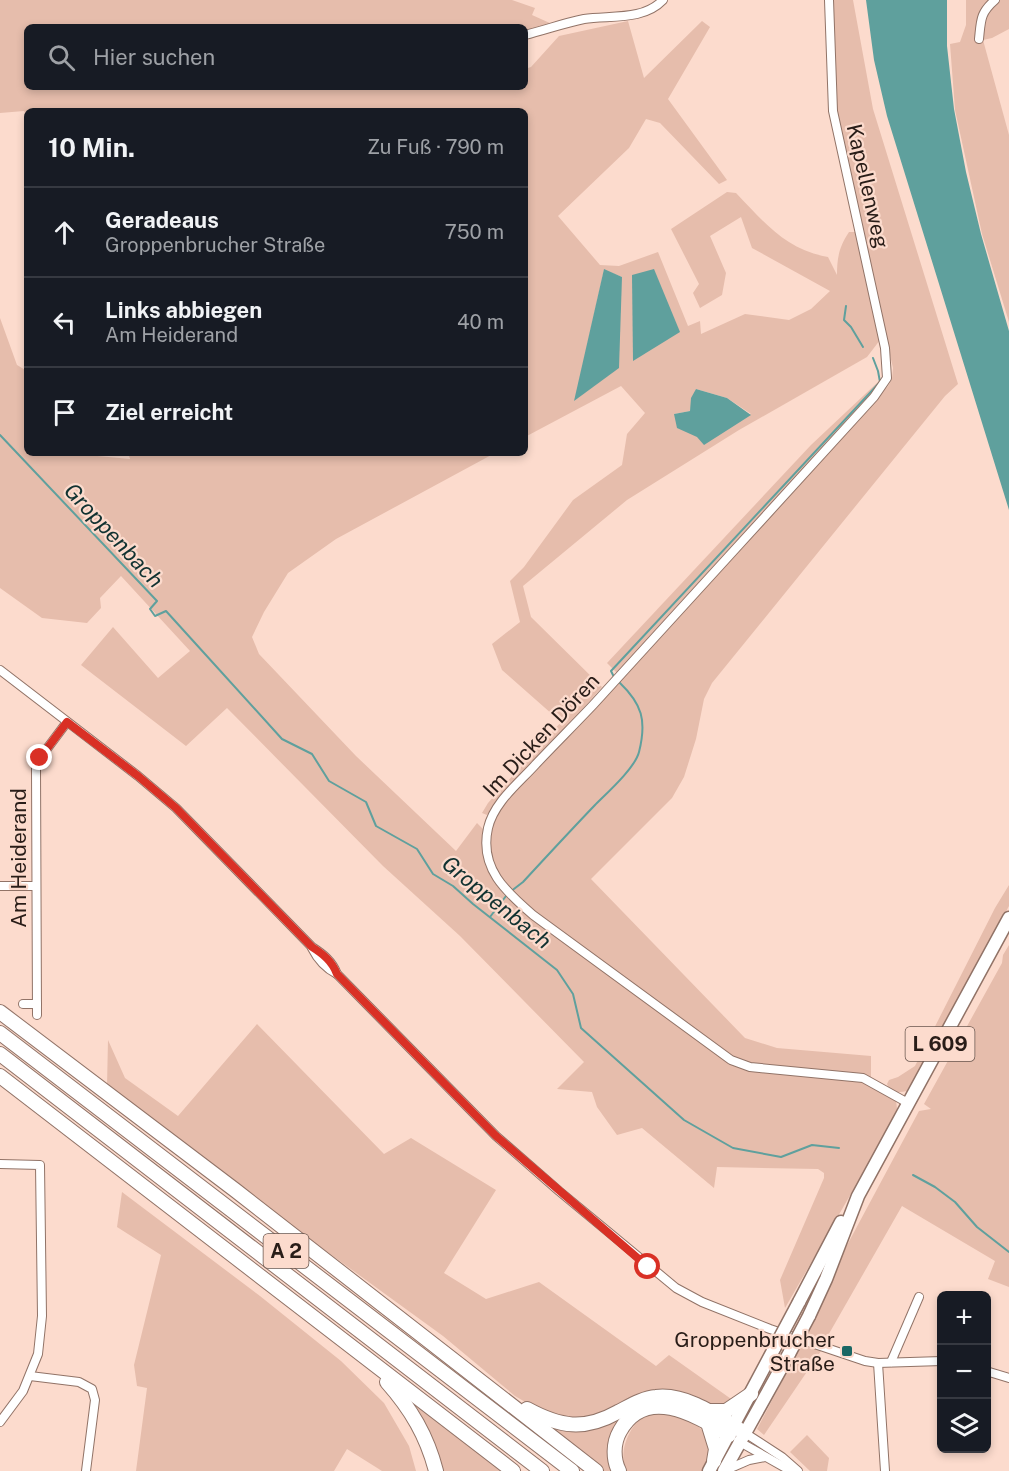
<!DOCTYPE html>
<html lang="de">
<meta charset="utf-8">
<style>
body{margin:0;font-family:"Public Sans",sans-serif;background:#242831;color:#f1f3f6}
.controls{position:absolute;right:18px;bottom:18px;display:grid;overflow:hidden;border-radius:9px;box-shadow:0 3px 9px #0003}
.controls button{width:54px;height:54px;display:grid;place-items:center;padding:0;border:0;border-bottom:2px solid #363941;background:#171b24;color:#f1f3f6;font:30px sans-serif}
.stop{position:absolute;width:18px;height:18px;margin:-14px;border:4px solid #d93025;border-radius:50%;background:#fff}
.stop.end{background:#d93025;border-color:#fff;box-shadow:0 2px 6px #0008}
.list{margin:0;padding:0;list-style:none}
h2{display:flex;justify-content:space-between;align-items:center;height:78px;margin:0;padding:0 24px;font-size:26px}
h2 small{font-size:20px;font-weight:400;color:#9ea1a6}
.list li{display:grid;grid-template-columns:39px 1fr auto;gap:18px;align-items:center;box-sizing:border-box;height:90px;padding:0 24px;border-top:2px solid #363941}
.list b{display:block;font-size:22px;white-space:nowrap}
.list p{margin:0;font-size:20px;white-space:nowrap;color:#9ea1a6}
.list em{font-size:20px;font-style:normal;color:#9ea1a6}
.icon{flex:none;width:33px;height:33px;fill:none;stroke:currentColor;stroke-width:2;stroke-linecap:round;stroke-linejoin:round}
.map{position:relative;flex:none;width:1009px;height:1471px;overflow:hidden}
.search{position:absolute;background:#171b24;box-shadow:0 3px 9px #0003;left:24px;top:24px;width:504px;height:66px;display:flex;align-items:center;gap:15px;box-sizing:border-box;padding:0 21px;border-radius:9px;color:#9ea1a6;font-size:22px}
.panel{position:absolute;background:#171b24;box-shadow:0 3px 9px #0003;left:24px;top:108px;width:504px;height:348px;border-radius:9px}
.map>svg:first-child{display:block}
.green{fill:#e6bdac;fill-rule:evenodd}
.water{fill:#5fa09d}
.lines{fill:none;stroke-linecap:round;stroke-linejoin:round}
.stream{stroke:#5fa09d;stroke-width:2}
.street-casing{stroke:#917367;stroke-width:10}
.primary-casing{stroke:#917367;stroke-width:15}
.highway-casing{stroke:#917367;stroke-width:16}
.street{stroke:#fff;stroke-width:8}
.primary{stroke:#fff;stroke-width:12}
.highway{stroke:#fff;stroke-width:14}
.primary-bridge-casing{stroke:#917367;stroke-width:15;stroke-linecap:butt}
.primary-bridge{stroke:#fff;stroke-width:12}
.route{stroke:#d93025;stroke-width:8}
.poi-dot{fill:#1a6764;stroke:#fcdbcd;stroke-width:2}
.labels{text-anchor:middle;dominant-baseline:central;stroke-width:4.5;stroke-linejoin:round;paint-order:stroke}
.shield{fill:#fcdbcd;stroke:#68564e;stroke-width:1.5}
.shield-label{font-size:20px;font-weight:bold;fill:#291d18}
.street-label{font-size:21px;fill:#291d18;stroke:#fcdbcd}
.poi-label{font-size:21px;fill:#291d18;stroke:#fcdbcd;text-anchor:end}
.water-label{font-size:22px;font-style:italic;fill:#113231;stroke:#fcdbcd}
</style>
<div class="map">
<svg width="1009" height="1471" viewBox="0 0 1009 1471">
<rect width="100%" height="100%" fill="#fcdbcd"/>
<g class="green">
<path d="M0,0h512l23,8 -3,7 20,9 2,7 -29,7v-11h-498v60h498v-18l6,-2 28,-31 69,-15 16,57 58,-57 8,6 -42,72 59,81 -8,4 -59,-61 -14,-4 -17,29 -71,68 42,49 19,1 39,-14 30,74 12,-5 1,13 44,-20 44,6 22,-11 19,-18 -78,-43 -11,-31 -31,19 16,37 -4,22 -22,13 -7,-15 6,-9 -28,-55 56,-37 9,1c29,30 49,56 92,64l9,18c0,-17 2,-28 12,-43h8l23,108 -13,17 -128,73 -112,70 -104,86 8,31 71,70 -31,35 31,-23 286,-313 4,-7 1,-11 -59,-258 -2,-110h21l20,109 85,275 -13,12 -233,287 -8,16 -8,40 -12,38 -12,21 -81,81 154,159 32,10 94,8v30l25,14 1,9 -15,31 -97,168 -5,-28 44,-102v-5l-6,-4 -101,-2 -3,21 -72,-60 -25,7 -20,-28 -5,-15 -35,-3 27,-27 -124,-126 -77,-70 -156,-158 -41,38 -105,-81 32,-38 45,51 32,-27 -69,-75 -21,22 1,10 -14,15 -45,-5 -42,-30v-270l17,47 10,6v82h38l65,6 -2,-6h367l-159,86 -48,34 -24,39 -12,25 7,17 97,102 100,95 21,-28 6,6c1,30 3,45 23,68l2,-3 -17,-26 -3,-38 16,-36 -17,21 -5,-2 6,-10 73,-81 -59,-52 -10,-26 28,-22 -10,-41 14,-14 49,-67 49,-35 5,-31 18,-21 -24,-27 -96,51v-326h-498v6l-3,-6 -24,2zM604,270l18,7 -47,123zM696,389l31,9 24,16h-77l16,-3z"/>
<path d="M966,0h43v29l-17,9 -9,2 26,95v187l-27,-88 -27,-124 -5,-66 10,-2 6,-17z"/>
<path d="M879,381l2,3 -263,290 -11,-11 204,-218z"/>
<path d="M1009,885v21l-102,185c-8,2 -17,2 -20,-7l2,-4 9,-3 17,-11 80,-158z"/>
<path d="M1009,945v342l-21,-8 7,-18 -93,-55 -80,140 -1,5 -57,84 -7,-6 56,-107 25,-60 81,-151 12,-2 -7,-5 78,-141 1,-8z"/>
<path d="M257,1024l127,130 27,-16 85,52 -52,83 42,26 53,-17 117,84 13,-11 65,46 -11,6 -114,4 -27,10 -38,-8 -29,-17 -72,-60 -168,-122 -168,-128 1,-46 17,38 53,38z"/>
<path d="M122,1192l138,104 81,65 43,42 25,43 7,25h-34l-35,-22 -13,22h-198l11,-83 -10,-2 -3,-21 27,-110 -44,-28z"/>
<path d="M408,1397l95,74h-63z"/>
<path d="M657,1411c18,3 41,9 51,27 2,3 3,10 4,14l-10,19h-75c-9,-16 0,-40 13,-52 4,-4 11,-6 17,-8z"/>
<path d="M629,1412l-16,59h-14l-54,-43 22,1z"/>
<path d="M807,1435l22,23 -2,13h-17l-20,-19z"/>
</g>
<g class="water">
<path d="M866,0h81v46l7,63 12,63 15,62 28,97v179l-122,-394 -13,-56z"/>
<path d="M604,269l18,8 -3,91 -45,33z"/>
<path d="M654,269l26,63 -47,29 -1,-86z"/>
<path d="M696,389l31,9 24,17 -47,30 -7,-8 -20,-9 -3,-14 16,-3 1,-13z"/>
</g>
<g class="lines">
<g class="stream">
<path d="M846,306l-2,14 7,7 12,20"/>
<path d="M0,435l157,166 -7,8 5,7 11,-5 116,128 30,15 17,27 37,21 10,24 41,23 16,25 20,12 20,18 84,66 16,24 8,34 103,92 49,28 48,9 31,-12 27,3"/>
<path d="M614,677l-3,-6 269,-289 -2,-11 -5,-13"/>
<path d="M510,892l13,-10c24,-26 48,-52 72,-77 12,-12 40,-37 44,-53 8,-32 3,-48 -20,-70"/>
<path d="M490,917l16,-21"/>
<path d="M913,1175l22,12 20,15 22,25 32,25"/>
</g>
<defs>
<g id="street">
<path d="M829,0l4,111 52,237 2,30 -13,19c-94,102 -187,206 -281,308 -19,20 -38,39 -57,59 -17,19 -42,38 -48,64 -9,40 18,64 45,87l198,145 19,7 113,11 45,25"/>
<path d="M525,35c20,-5 39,-12 59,-16 26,-4 59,2 79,-19"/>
<path d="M979,39c2,-19 1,-26 16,-39"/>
<path d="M0,670l138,106 38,32 136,139c11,7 20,14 25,27l159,162 63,55 117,97 26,14 68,27 95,32 13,2 64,-2"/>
<path d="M0,886h36"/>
<path d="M312,948c6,12 13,20 25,26"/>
<path d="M23,1004h14"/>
<path d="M37,1015l-1,-247 4,-10 27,-36"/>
<path d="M0,1164l40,1 2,151 -4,38 -15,37 -23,31"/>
<path d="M891,1362l28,-65"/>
<path d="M878,1363l7,108"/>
<path d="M986,1371l23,7"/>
<path d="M30,1376l49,6 13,7 3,11 -9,71"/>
<path d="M745,1433l37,24 16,14"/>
<path d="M738,1441l53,30"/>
<path d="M726,1470l23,-10 16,-3"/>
</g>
<g id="primary">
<path d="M799,1302l42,-80"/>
<path d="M809,1316l17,-37 32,-83 151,-278"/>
<path d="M709,1471l66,-124"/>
<path d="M724,1471l66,-119"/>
</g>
<g id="highway">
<path d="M0,1012l235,178 361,281"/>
<path d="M0,1033l572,438"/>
<path d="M0,1054l542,417"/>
<path d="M0,1076l513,395"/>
<path d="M387,1382c24,27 40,54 49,89"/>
<path d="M527,1409c33,18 57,22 91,3 12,-6 25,-14 38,-15 31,-4 64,21 89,36"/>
<path d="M708,1411h18l25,-17"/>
<path d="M708,1423l8,26 -2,12"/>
<path d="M619,1471c-6,-12 -6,-28 1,-40 26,-47 77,-15 109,4"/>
</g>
</defs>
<use href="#street" class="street-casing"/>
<use href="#primary" class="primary-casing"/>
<use href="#highway" class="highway-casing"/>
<use href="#street" class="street"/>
<use href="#primary" class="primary"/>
<use href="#highway" class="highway"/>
<defs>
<g id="primary-bridge">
<path d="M775,1347l24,-45"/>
<path d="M790,1352l19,-36"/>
</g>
</defs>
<use href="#primary-bridge" class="primary-bridge-casing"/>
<use href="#primary-bridge" class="primary-bridge"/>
</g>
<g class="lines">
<path class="route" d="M40,758l27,-36 71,54 38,32 136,139c11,7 20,14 25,27l159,162 152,131"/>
</g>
<rect class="poi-dot" x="841" y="1345" width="12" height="12" rx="3"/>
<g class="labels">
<g class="shield">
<rect x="905.5" y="1027" width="69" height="34" rx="4.5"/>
<rect x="263.5" y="1234" width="45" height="34" rx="4.5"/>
</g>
<g class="shield-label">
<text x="940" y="1044">L 609</text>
<text x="286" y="1251">A 2</text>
</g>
<g class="street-label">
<text transform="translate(868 186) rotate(77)">Kapellenweg</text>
<text transform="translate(541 735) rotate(-47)">Im Dicken Dören</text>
<text transform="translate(18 858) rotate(-90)">Am Heiderand</text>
</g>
<g class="poi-label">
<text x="835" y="1339">Groppenbrucher<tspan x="835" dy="24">Straße</tspan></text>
</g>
<g class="water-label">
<text transform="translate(114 535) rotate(47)">Groppenbach</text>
<text transform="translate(497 902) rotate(39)">Groppenbach</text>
</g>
</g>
</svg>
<div class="controls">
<button>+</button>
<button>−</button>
<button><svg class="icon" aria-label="layers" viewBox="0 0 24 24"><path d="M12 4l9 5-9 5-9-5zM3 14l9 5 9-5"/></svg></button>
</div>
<div class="stop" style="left:648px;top:1267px"></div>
<div class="stop end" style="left:40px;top:758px"></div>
<div class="search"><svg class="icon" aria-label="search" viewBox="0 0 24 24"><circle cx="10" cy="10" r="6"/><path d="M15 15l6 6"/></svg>Hier suchen</div>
<section class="panel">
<h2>10 Min.<small>Zu Fuß · 790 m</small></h2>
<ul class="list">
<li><svg class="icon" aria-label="ahead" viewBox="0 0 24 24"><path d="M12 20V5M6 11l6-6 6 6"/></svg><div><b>Geradeaus</b><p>Groppenbrucher Straße</p></div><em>750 m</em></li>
<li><svg class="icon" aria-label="left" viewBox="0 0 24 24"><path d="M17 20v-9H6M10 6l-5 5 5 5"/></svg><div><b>Links abbiegen</b><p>Am Heiderand</p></div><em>40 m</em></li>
<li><svg class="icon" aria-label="arrive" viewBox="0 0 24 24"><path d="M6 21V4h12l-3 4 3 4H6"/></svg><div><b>Ziel erreicht</b></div></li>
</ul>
</section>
</div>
